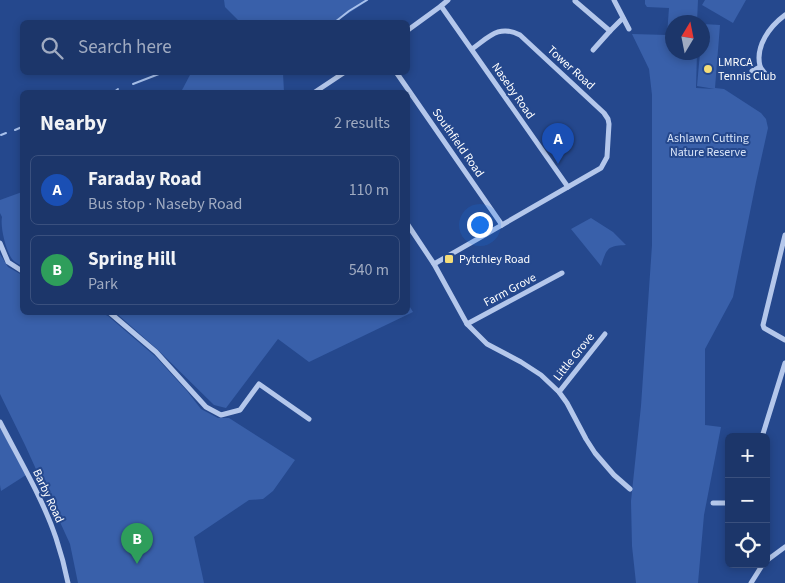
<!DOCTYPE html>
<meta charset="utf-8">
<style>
body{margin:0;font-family:"Source Sans 3",sans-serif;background:#294172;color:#f1f3f6}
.controls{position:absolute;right:15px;bottom:15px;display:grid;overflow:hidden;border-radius:8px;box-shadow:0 2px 8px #0003}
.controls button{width:45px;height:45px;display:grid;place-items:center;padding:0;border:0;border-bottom:1px solid #3a507e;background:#1c366a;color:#f1f3f6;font:25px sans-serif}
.compass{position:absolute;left:665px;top:15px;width:45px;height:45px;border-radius:50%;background:#1c366a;box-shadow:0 2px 8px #0003;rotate:10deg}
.you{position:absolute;left:479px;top:224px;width:18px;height:18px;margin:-12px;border:4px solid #fff;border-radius:50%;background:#1a73e8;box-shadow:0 0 0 8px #1a73e833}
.badge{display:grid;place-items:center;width:32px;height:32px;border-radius:50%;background:#ea580c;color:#fff;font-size:16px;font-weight:700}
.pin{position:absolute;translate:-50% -41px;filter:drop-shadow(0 1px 2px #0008)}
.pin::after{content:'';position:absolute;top:26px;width:18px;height:15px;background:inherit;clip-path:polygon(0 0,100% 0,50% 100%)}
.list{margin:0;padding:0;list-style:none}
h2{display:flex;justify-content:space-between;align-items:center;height:65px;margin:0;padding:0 20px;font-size:21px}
h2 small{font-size:16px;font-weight:400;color:#a0abc1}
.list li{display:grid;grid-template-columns:32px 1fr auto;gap:15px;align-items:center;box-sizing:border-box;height:70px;margin:0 10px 10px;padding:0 10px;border:1px solid #3a507e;border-radius:8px}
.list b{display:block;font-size:19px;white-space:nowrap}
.list p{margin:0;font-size:16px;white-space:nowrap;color:#a0abc1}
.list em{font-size:16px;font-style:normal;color:#a0abc1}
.icon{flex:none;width:28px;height:28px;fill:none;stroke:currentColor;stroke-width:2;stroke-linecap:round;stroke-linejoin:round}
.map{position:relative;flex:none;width:785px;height:583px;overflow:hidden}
.search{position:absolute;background:#1c366a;box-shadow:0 2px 8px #0003;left:20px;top:20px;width:390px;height:55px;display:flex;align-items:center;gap:12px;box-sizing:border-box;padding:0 18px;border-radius:8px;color:#a0abc1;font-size:19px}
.panel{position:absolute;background:#1c366a;box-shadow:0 2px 8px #0003;left:20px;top:90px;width:390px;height:225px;border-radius:8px}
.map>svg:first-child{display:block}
.green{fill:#3960aa}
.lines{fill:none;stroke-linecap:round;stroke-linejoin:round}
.stream{stroke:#a8c1ec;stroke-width:2}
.minor{stroke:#b4c7eb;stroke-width:5}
.poi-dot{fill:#f5dd78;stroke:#25488d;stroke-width:2}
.labels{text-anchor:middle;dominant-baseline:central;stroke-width:4;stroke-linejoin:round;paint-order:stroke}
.poi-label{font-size:12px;fill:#fff;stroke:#25488d;text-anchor:start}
.street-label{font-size:12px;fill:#fff;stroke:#25488d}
.park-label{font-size:12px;fill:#d8e4f8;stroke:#25488d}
</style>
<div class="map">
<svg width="785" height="583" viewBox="0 0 785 583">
<rect width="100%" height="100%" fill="#25488d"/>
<g class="green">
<path d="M224,0h145l-34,22h-95l-15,-15z"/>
<path d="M645,0h53l-1,22h-25v30l25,1 -1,35 19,1 -18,-3 3,-33 2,-1 1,-28 17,1 -5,63 9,1 37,24 5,6 2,9 -12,54 -23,115 -28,52v76l16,2 -17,88 -6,68h-62l-4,-37 -1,-45 10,-95 11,-161v-150l-3,-26 -17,-35 35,1 2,-27 -22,-1 -2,-3z"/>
<path d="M705,0h41l-13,23 -31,-18z"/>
<path d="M191,73h92l1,19h-103z"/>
<path d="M22,192v74c-3,-2 -7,-3 -10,-7 -6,-8 -12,-32 -10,-42l-2,-4v-13z"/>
<path d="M591,218l22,14 13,13c-19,1 -19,3 -25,21l-30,-37z"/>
<path d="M0,254l8,13 14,8v37h78l8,4 48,41 31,34 14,18 17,9h11l66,42 -22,31 -10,8 -14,1 -55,37 10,46h-126l-8,-39 -45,-99 -25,-51z"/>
<path d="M408,304l5,8 -104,50 -31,-23 -52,69 -12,-3 -57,-56 -41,-36 292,-1z"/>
<path d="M0,427l26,48 -25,16 -1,-6z"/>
</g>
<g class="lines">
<g class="stream">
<path d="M335,22l14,-11 18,-11"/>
<path d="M133,84l31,-12"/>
<path d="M114,92l4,-3"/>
<path d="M15,130l7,-3"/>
<path d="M1,135l5,-2"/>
</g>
<g class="minor">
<path d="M614,0l15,29"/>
<path d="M575,1l35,30"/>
<path d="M441,6l127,181"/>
<path d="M408,30l33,-24 7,-6"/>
<path d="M593,50l17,-19 13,-13"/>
<path d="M752,71l8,-4"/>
<path d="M396,72l106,153"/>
<path d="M767,76c-2,-3 -6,-7 -7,-10 -5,-20 10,-40 25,-51"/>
<path d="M315,92l30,-20"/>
<path d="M408,225l26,39 33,60 20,20 34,18 20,13 18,17 8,11 19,36 9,14 19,22 16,14"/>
<path d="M785,235l-22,90 1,3 21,12"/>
<path d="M0,243l8,19 14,9"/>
<path d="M434,264l167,-96 6,-11 2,-33 -1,-5 -4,-6 -84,-78c-21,-11 -31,2 -48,14"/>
<path d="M109,312l47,40 50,55 15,8 19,-5 19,-26 50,35"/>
<path d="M467,324l95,-51"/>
<path d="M559,392l46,-58"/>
<path d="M0,422c19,37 43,77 56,116 5,15 9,30 12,45"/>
<path d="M762,437l23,-74"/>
<path d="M713,503h16"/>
<path d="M766,561l19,-14"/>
<path d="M751,583l12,-19"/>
</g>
</g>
<g class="poi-dot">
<circle cx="708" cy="69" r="5"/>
<rect x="444" y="254" width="10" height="10" rx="2.5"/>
</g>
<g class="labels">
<g class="poi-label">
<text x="718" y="62">LMRCA<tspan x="718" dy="14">Tennis Club</tspan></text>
<text x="459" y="259">Pytchley Road</text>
</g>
<g class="street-label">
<text transform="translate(571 68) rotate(42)">Tower Road</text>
<text transform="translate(513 91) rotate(55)">Naseby Road</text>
<text transform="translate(458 143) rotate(55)">Southfield Road</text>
<text transform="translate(510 290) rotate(-28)">Farm Grove</text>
<text transform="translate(574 357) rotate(-51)">Little Grove</text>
<text transform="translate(48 496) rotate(65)">Barby Road</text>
</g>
<g class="park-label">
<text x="708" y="138">Ashlawn Cutting<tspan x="708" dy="14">Nature Reserve</tspan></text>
</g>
</g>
</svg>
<div class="controls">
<button>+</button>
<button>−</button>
<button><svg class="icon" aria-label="locate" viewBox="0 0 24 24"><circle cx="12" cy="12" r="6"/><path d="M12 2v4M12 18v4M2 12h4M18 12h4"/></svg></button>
</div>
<svg class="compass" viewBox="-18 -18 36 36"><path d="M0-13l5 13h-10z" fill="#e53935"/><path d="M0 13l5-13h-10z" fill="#a0abc1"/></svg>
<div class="you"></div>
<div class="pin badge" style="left:558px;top:164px;background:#1a4fb4">A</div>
<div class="pin badge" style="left:137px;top:564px;background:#2e9e5b">B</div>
<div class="search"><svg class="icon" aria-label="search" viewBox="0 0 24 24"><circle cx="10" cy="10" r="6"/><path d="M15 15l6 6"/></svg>Search here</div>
<section class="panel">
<h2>Nearby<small>2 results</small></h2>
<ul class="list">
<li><span class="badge" style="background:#1a4fb4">A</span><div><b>Faraday Road</b><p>Bus stop · Naseby Road</p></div><em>110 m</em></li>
<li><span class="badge" style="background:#2e9e5b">B</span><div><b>Spring Hill</b><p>Park</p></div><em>540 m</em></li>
</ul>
</section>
</div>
